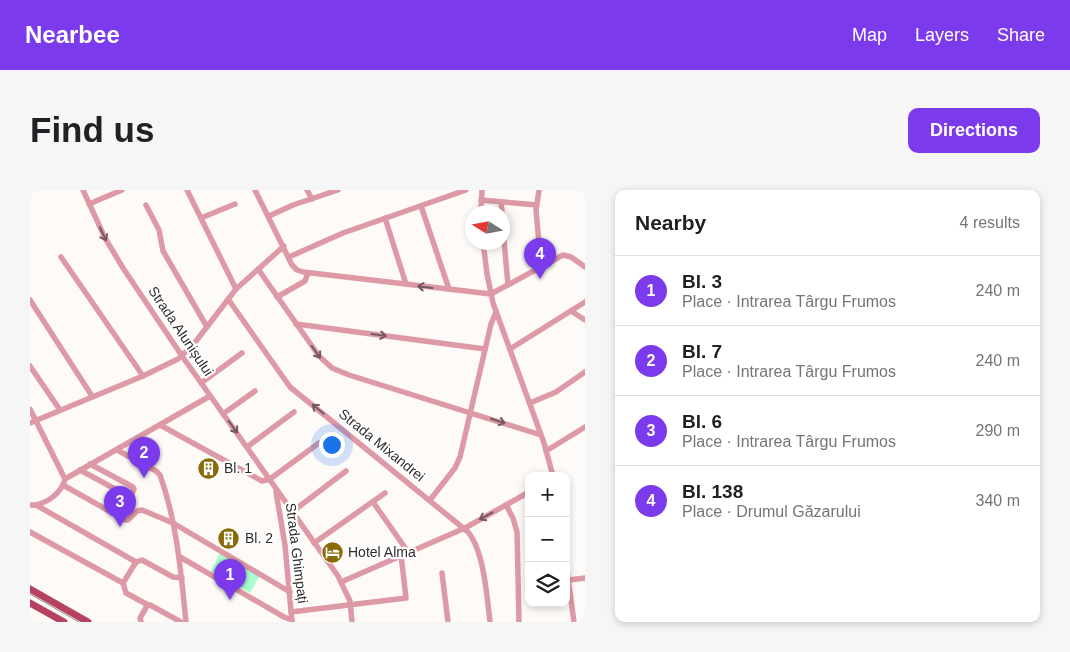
<!DOCTYPE html>
<meta charset="utf-8">
<style>
body{margin:0;font-family:Arial,sans-serif;background:#f6f6f6;color:#202124}
.controls{position:absolute;right:15px;bottom:15px;display:grid;overflow:hidden;border-radius:10px;box-shadow:0 2px 8px #0003}
.controls button{width:45px;height:45px;display:grid;place-items:center;padding:0;border:0;border-bottom:1px solid #e0e0e0;background:#fff;color:#202124;font:25px sans-serif}
.compass{position:absolute;left:435px;top:15px;width:45px;height:45px;border-radius:50%;background:#fff;box-shadow:0 2px 8px #0003;rotate:281deg}
.you{position:absolute;left:301px;top:254px;width:18px;height:18px;margin:-12px;border:4px solid #fff;border-radius:50%;background:#1a73e8;box-shadow:0 0 0 8px #1a73e833}
.badge{display:grid;place-items:center;width:32px;height:32px;border-radius:50%;background:#7c3aed;color:#fff;font-size:16px;font-weight:700}
.pin{position:absolute;translate:-50% -41px;filter:drop-shadow(0 1px 2px #0008)}
.pin::after{content:'';position:absolute;top:26px;width:18px;height:15px;background:inherit;clip-path:polygon(0 0,100% 0,50% 100%)}
.list{margin:0;padding:0;list-style:none}
h2{display:flex;justify-content:space-between;align-items:center;height:65px;margin:0;padding:0 20px;font-size:21px}
h2 small{font-size:16px;font-weight:400;color:#757577}
.list li{display:grid;grid-template-columns:32px 1fr auto;gap:15px;align-items:center;box-sizing:border-box;height:70px;padding:0 20px;border-top:1px solid #e0e0e0}
.list b{display:block;font-size:19px;white-space:nowrap}
.list p{margin:0;font-size:16px;white-space:nowrap;color:#757577}
.list em{font-size:16px;font-style:normal;color:#757577}
.icon{flex:none;width:28px;height:28px;fill:none;stroke:currentColor;stroke-width:2;stroke-linecap:round;stroke-linejoin:round}
.map{position:relative;flex:none;width:555px;height:432px;overflow:hidden;border-radius:10px}
header{display:flex;align-items:center;gap:30px;box-sizing:border-box;height:70px;padding:0 25px;background:#7c3aed;color:#fff}
header strong{font-size:24px}
nav{display:flex;gap:28px;margin-inline-start:auto;font-size:18px}
.intro{display:flex;align-items:center;justify-content:space-between;box-sizing:border-box;height:120px;padding:0 30px}
h1{margin:0;font-size:35px}
.button{padding:12px 22px;border-radius:10px;background:#7c3aed;color:#fff;font-size:18px;font-weight:700}
main{display:flex;gap:30px;padding:0 30px}
aside{flex:1;background:#fff;border-radius:10px;box-shadow:0 2px 8px #0003}
.map>svg:first-child{display:block}
.green{fill:#a8fed1}
.lines{fill:none;stroke-linecap:round;stroke-linejoin:round}
.minor{stroke:#dd9aa6;stroke-width:5.5}
.major{stroke:#b74260;stroke-width:7}
.tram{stroke:#8e8b89;stroke-width:1}
.oneway{stroke:#75595d}
.labels{text-anchor:middle;dominant-baseline:central;stroke-width:4.5;stroke-linejoin:round;paint-order:stroke}
.street-label{font-size:14px;fill:#2f2e2d;stroke:#fff}
.poi-label{font-size:14px;fill:#2f2e2d;stroke:#fff;text-anchor:start}
</style>
<header>
<strong>Nearbee</strong>
<nav><a>Map</a><a>Layers</a><a>Share</a></nav>
</header>
<div class="intro"><h1>Find us</h1><a class="button">Directions</a></div>
<main>
<div class="map">
<svg width="555" height="432" viewBox="0 0 555 432">
<rect width="100%" height="100%" fill="#fefaf7"/>
<path class="green" d="M190,363l40,22 -10,18 -39,-22z"/>
<g class="lines">
<g class="minor">
<path d="M53,0l22,48 18,30 59,88 156,220 12,25 2,21"/>
<path d="M157,0l49,99"/>
<path d="M225,0l37,75 5,5 6,2 188,22 72,-39 8,2 14,10"/>
<path d="M277,0l5,9"/>
<path d="M509,0l-3,20 5,56"/>
<path d="M451,10l56,5"/>
<path d="M471,12l1,10"/>
<path d="M59,14l33,-14"/>
<path d="M116,15l13,25 4,21 44,76"/>
<path d="M391,16l28,83"/>
<path d="M451,22l1,-22"/>
<path d="M239,26l24,-11 45,-15"/>
<path d="M171,28l34,-14"/>
<path d="M355,28l21,66"/>
<path d="M472,28l6,67"/>
<path d="M453,52l4,32 6,29 51,140 9,33"/>
<path d="M31,67l82,119"/>
<path d="M259,67l54,-24 123,-43"/>
<path d="M228,79l61,87 13,12 17,7 192,60"/>
<path d="M247,107l28,-16 3,-8"/>
<path d="M198,109l62,88 178,145c16,19 19,65 22,90"/>
<path d="M0,110l62,96"/>
<path d="M541,121l14,9"/>
<path d="M266,134l189,25"/>
<path d="M480,159l75,-47"/>
<path d="M0,176l30,44"/>
<path d="M171,193l41,-30"/>
<path d="M500,213l26,-11 29,-20"/>
<path d="M0,219l35,70"/>
<path d="M193,224l32,-23"/>
<path d="M0,233l113,-47 35,-17 15,-14 43,-56 48,-43"/>
<path d="M130,235l102,56 8,-2 49,-36"/>
<path d="M217,257l47,-35"/>
<path d="M87,260l39,21 4,4c17,47 21,98 26,147"/>
<path d="M516,261l39,-24"/>
<path d="M50,280l48,26h3l3,-7 -1,-2 -43,-23"/>
<path d="M33,295l62,35h3l9,-9 5,-1 31,13 117,69"/>
<path d="M246,302l9,53 7,77"/>
<path d="M400,310l25,-32 5,-11 31,-133 5,-12"/>
<path d="M343,312l35,50"/>
<path d="M0,315h6l100,57"/>
<path d="M6,315c13,-3 26,-13 29,-26l145,-83"/>
<path d="M476,315l7,13 4,14 2,90"/>
<path d="M262,322l54,-41"/>
<path d="M0,342l93,51"/>
<path d="M284,353l71,-50"/>
<path d="M150,367l104,60 8,3"/>
<path d="M106,372l6,-2 31,17 9,1"/>
<path d="M536,373l8,59"/>
<path d="M412,383l6,49"/>
<path d="M539,390l16,-2"/>
<path d="M311,392l124,-54 64,-36"/>
<path d="M93,393l3,10 22,12"/>
<path d="M93,393l13,-21"/>
<path d="M261,422l115,-14 -5,-43"/>
<path d="M111,432l-1,-4 7,-12 3,-1 31,17"/>
</g>
<g class="major">
<path d="M0,399l58,33"/>
<path d="M0,413l34,19"/>
</g>
<path class="tram" d="M0,404l49,28"/>
</g>
<defs><path id="oneway-shaft" d="M-6 0H5M1.5-3L5.5 0L1.5 3" fill="none" stroke-width="1.6" stroke-linecap="round" stroke-linejoin="round" transform="scale(1.25)"/></defs>
<g class="oneway">
<use href="#oneway-shaft" transform="translate(73 44) rotate(65)"/>
<use href="#oneway-shaft" transform="translate(395 97) rotate(-173)"/>
<use href="#oneway-shaft" transform="translate(349 145) rotate(8)"/>
<use href="#oneway-shaft" transform="translate(286 162) rotate(54)"/>
<use href="#oneway-shaft" transform="translate(288 219) rotate(-141)"/>
<use href="#oneway-shaft" transform="translate(468 231) rotate(17)"/>
<use href="#oneway-shaft" transform="translate(203 237) rotate(54)"/>
<use href="#oneway-shaft" transform="translate(456 326) rotate(151)"/>
</g>
<defs>
<symbol id="building-disc" viewBox="-11 -11 22 22"><circle r="9.5" fill="#896c0a" stroke="#fff"/><path d="M-4-6H4V6H1V3H-1V6H-4ZM-2.5-4.3h1.7v1.8h-1.7ZM.8-4.3h1.7v1.8H.8ZM-2.5-1h1.7V.8h-1.7ZM.8-1h1.7V.8H.8Z" fill="#fff"/></symbol>
<symbol id="hotel-disc" viewBox="-11 -11 22 22"><circle r="9.5" fill="#896c0a" stroke="#fff"/><path d="M-6-4.5h1.5V1H6V5H4.5V3h-9V5H-6ZM-4 0a1.8 1.8 0 1 1 3.6 0ZM.5 0V-2.5h3Q6-2.5 6 0Z" fill="#fff"/></symbol>
</defs>
<g fill-rule="evenodd">
<use href="#building-disc" x="166" y="266" width="25" height="25"/>
<use href="#building-disc" x="186" y="336" width="25" height="25"/>
<use href="#hotel-disc" x="290" y="350" width="25" height="25"/>
</g>
<g class="labels">
<g class="street-label">
<text transform="translate(151 141) rotate(56)">Strada Alunișului</text>
<text transform="translate(352 255) rotate(39)">Strada Mixandrei</text>
<text transform="translate(267 363) rotate(83)">Strada Ghimpați</text>
</g>
<g class="poi-label">
<text x="194" y="278">Bl. 1</text>
<text x="215" y="348">Bl. 2</text>
<text x="318" y="362">Hotel Alma</text>
</g>
</g>
</svg>
<div class="controls">
<button>+</button>
<button>−</button>
<button><svg class="icon" aria-label="layers" viewBox="0 0 24 24"><path d="M12 4l9 5-9 5-9-5zM3 14l9 5 9-5"/></svg></button>
</div>
<svg class="compass" viewBox="-18 -18 36 36"><path d="M0-13l5 13h-10z" fill="#e53935"/><path d="M0 13l5-13h-10z" fill="#757577"/></svg>
<div class="you"></div>
<div class="pin badge" style="left:200px;top:410px">1</div>
<div class="pin badge" style="left:114px;top:288px">2</div>
<div class="pin badge" style="left:90px;top:337px">3</div>
<div class="pin badge" style="left:510px;top:89px">4</div>
</div>
<aside>
<h2>Nearby<small>4 results</small></h2>
<ul class="list">
<li><span class="badge">1</span><div><b>Bl. 3</b><p>Place · Intrarea Târgu Frumos</p></div><em>240 m</em></li>
<li><span class="badge">2</span><div><b>Bl. 7</b><p>Place · Intrarea Târgu Frumos</p></div><em>240 m</em></li>
<li><span class="badge">3</span><div><b>Bl. 6</b><p>Place · Intrarea Târgu Frumos</p></div><em>290 m</em></li>
<li><span class="badge">4</span><div><b>Bl. 138</b><p>Place · Drumul Găzarului</p></div><em>340 m</em></li>
</ul>
</aside>
</main>
